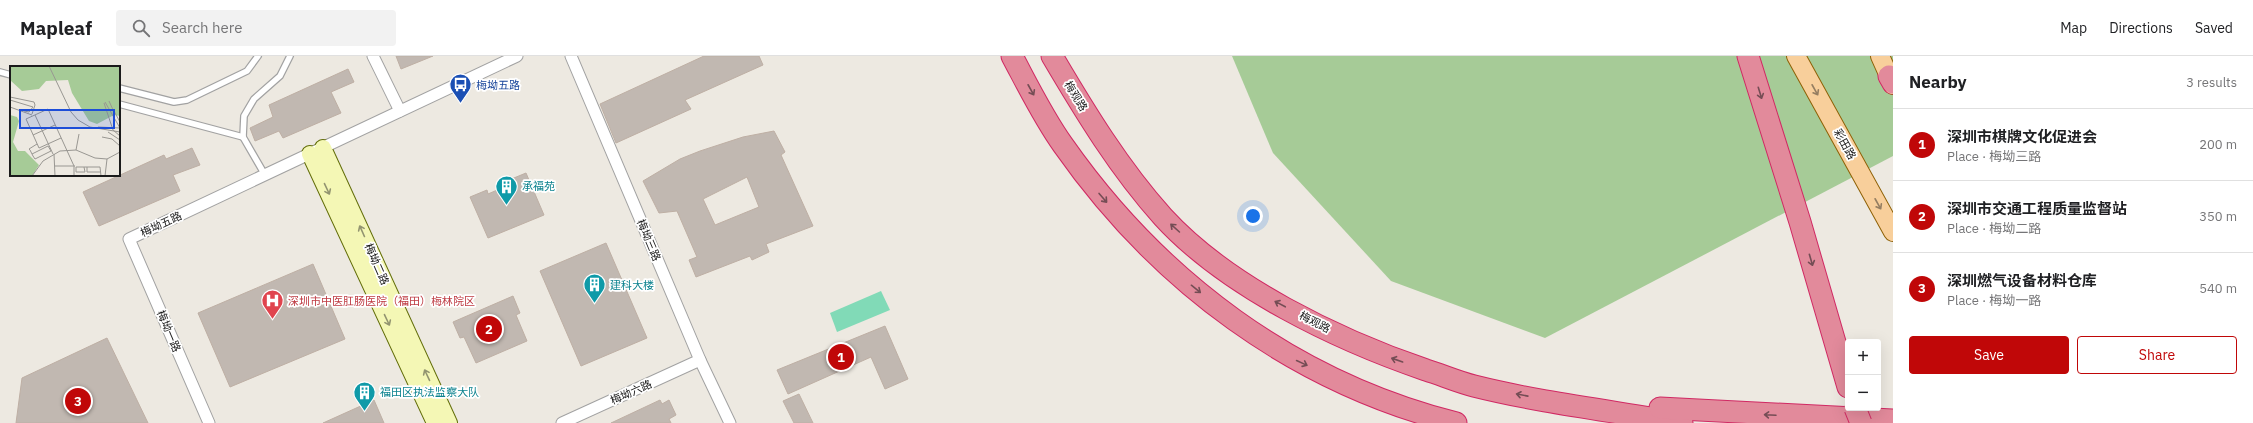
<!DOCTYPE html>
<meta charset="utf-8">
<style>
body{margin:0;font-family:"IBM Plex Sans","Noto Sans SC",sans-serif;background:#f2f2f2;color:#202124}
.controls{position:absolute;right:12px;bottom:12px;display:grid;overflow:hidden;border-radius:4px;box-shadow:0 4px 16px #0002}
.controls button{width:36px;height:36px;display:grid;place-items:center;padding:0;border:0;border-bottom:1px solid #e0e0e0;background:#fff;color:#202124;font:20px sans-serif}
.you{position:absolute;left:1253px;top:160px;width:14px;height:14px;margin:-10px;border:3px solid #fff;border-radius:50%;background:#1a73e8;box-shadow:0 0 0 6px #1a73e833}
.badge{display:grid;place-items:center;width:26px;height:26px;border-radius:50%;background:#c00708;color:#fff;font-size:13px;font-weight:700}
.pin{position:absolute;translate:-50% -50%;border:2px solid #fff;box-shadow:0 1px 4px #0006}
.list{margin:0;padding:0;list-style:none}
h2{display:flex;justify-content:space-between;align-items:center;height:52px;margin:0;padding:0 16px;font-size:17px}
h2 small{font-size:13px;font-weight:400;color:#757577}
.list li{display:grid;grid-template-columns:26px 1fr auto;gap:12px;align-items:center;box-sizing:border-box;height:72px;padding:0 16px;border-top:1px solid #e0e0e0}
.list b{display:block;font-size:15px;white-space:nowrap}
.list p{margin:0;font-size:13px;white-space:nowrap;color:#757577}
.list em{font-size:13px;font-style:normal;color:#757577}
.actions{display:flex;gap:8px;padding:12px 16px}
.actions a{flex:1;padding:9px 0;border:1px solid #c00708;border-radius:4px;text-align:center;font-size:14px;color:#c00708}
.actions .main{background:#c00708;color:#fff}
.icon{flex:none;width:22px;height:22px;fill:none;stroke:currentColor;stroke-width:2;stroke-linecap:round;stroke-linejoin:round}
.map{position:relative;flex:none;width:1893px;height:367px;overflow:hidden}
header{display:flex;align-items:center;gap:24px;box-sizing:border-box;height:56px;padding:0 20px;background:#fff;border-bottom:1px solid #e0e0e0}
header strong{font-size:19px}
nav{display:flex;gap:22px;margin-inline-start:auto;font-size:14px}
.search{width:280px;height:36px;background:#f2f2f2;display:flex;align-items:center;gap:10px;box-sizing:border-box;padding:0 14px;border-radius:4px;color:#757577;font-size:15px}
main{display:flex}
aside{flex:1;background:#fff}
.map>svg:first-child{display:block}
.forest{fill:#a6cb97}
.pitch{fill:#81dab7}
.building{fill:#c1b8b1;stroke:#beafa4;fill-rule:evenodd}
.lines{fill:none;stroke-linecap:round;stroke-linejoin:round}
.lane-casing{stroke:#a2a2a2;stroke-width:8}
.street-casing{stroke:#a2a2a2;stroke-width:13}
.secondary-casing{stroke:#626d08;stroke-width:18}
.primary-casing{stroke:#8e6005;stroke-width:20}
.highway-casing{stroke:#d02963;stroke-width:23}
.lane{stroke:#fff;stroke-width:5.5}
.street{stroke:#fff;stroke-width:11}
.secondary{stroke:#f4f7b5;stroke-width:16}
.primary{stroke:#f8cf9b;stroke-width:18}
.highway{stroke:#e28a9b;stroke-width:21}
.highway-bridge-casing{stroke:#d02963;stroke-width:23;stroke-linecap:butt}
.highway-bridge{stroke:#e28a9b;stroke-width:21}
.oneway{stroke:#754d55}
.oneway2{stroke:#957e61}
.oneway3{stroke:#929470}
.labels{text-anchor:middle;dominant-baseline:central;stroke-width:3.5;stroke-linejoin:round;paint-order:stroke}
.transit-label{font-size:11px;fill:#164399;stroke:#fff;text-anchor:start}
.street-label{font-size:11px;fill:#1b1b1b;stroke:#fff}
.culture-label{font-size:11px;fill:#0d838f;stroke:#fff;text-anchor:start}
.health-label{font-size:11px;fill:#be3a42;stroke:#fff;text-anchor:start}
.inset-road{fill:none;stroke:#999792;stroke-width:1}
.view{fill:#1d4ed8;fill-opacity:0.15;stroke:#1d4ed8;stroke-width:2}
.inset-edge{fill:none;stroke:#1b1b1b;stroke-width:2}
</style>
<header>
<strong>Mapleaf</strong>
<div class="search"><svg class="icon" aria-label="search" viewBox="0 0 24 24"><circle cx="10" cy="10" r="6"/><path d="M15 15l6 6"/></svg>Search here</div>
<nav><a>Map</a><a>Directions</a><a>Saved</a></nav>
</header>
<main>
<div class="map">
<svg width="1893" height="367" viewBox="0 0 1893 367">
<rect width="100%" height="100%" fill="#ede9e1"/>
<path class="forest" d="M1232,0h661v100l-348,182 -154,-57 -118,-128z"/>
<path class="pitch" d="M881,235l9,19 -53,22 -7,-19z"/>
<g class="building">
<path d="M396,0h37l-32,13z"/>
<path d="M704,0h55l4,9 -78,35 6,9 -75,34 -16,-39z"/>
<path d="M348,13l6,13 -23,10 10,21 -58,25 -4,-7 -24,10 -5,-13 23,-11 -4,-12z"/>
<path d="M774,75l11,21 -4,3 32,71 -47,18 3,8 -17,8 -2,-4 -54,21 -7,-17 8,-3 -20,-46 -18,2 -16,-32 37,-22 20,-8 43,-14zM747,121l12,30 -44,18 -12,-26z"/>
<path d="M192,92l8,17 -27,10 7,16 -81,35 -16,-34 81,-37 2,4z"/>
<path d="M526,117l18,42 -56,23 -18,-41 17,-7 1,4 23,-10 -2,-4z"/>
<path d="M606,187l41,95 -66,28 -41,-95z"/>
<path d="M313,208l32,75 -115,48 -32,-74z"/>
<path d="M513,240l7,17 -4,2 11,26 -51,22 -12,-26 -4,1 -7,-16z"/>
<path d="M885,270l23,53 -23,10 -14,-32 -83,37 -11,-24z"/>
<path d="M107,282l41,85h-132l6,-45z"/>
<path d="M799,338l14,29h-19l-11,-22z"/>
<path d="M374,344l10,23h-61z"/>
<path d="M660,344l2,4 7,-4 7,15 -7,4 2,4h-60z"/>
</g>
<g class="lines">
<defs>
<g id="lane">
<path d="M0,16l11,3"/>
<path d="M119,32l55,14 13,-2 60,-29 11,-15"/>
<path d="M119,48l124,33"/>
<path d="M265,119l-22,-38 1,-21 10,-17 26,-23 10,-20"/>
</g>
<g id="street">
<path d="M373,0l27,55"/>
<path d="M571,0l129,304 30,63"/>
<path d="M209,367l-80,-184 388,-183"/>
<path d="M562,367l138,-63"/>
</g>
<g id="secondary">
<path d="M323,92l126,275"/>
<path d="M310,98l125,269"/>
</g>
<g id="primary">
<path d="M1796,0l97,176"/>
<path d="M1880,0l13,29"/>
</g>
<g id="highway">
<path d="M1012,0c16,30 31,61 51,89 96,137 231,237 393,278"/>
<path d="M1052,0c33,56 67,112 111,161 64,70 175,123 263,153 16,5 32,12 48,16 68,17 139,25 208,37"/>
<path d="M1748,0l52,166 48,165"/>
<path d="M1889,20l4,7"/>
<path d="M1660,352l233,12"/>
</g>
</defs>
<use href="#lane" class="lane-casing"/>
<use href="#street" class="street-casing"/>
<use href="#secondary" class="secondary-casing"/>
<use href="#primary" class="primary-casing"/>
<use href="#highway" class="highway-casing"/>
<use href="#lane" class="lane"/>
<use href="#street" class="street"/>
<use href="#secondary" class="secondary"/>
<use href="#primary" class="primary"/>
<use href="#highway" class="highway"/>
<defs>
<path id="highway-bridge" d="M1855,352l6,15"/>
</defs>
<use href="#highway-bridge" class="highway-bridge-casing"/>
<use href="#highway-bridge" class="highway-bridge"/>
</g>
<defs><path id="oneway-shaft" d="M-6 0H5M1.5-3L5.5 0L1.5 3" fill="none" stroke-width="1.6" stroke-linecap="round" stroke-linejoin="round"/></defs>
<g class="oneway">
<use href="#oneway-shaft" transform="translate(1031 34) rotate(61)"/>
<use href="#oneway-shaft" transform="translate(1760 37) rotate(73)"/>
<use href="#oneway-shaft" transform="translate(1103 142) rotate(49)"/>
<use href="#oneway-shaft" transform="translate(1175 172) rotate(-138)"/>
<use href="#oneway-shaft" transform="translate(1811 204) rotate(74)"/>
<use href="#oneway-shaft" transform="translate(1196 233) rotate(39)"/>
<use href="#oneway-shaft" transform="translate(1280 248) rotate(-152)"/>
<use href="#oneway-shaft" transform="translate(1397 304) rotate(-161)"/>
<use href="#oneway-shaft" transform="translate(1302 307) rotate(25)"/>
<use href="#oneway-shaft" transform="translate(1522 339) rotate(-169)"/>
<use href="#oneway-shaft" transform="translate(1770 359) rotate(-177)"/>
</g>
<g class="oneway2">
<use href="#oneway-shaft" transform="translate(1815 34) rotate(61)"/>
<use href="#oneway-shaft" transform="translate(1878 148) rotate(61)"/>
</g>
<g class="oneway3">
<use href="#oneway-shaft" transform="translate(327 133) rotate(65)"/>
<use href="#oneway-shaft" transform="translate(362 175) rotate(-114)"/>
<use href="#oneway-shaft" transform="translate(387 264) rotate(65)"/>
<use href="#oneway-shaft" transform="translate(427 319) rotate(-115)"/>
</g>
<defs>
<symbol id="bus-pin" viewBox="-11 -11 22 30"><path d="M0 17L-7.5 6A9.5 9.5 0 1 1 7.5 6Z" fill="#1a4fb4" stroke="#fff"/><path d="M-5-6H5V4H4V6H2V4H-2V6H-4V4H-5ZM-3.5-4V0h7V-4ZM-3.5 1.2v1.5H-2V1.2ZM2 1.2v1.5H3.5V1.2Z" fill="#fff"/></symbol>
<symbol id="building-pin" viewBox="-11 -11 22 30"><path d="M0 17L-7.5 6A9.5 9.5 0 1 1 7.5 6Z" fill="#0f9aa8" stroke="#fff"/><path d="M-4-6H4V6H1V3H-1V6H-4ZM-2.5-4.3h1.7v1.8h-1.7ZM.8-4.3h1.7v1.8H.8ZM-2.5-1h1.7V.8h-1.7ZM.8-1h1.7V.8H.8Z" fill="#fff"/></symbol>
<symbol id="hospital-pin" viewBox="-11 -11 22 30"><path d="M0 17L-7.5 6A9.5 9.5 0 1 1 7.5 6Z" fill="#e0444e" stroke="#fff"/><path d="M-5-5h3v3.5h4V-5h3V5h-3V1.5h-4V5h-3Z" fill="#fff"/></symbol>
</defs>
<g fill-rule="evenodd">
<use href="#bus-pin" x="448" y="16" width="25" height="34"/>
<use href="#building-pin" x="494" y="118" width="25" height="34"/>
<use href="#building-pin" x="582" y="216" width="25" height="34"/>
<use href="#hospital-pin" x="260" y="232" width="25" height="34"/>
<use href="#building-pin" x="352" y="324" width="25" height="34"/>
</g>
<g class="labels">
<g class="transit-label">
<text x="476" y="29">梅坳五路</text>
</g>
<g class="street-label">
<text transform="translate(1076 40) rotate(59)">梅观路</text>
<text transform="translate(1845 88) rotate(61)">彩田路</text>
<text transform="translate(161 168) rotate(-25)">梅坳五路</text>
<text transform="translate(649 184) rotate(67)">梅坳三路</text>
<text transform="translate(377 208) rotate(66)">梅坳二路</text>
<text transform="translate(1315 266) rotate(27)">梅观路</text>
<text transform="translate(169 275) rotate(67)">梅坳一路</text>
<text transform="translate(631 336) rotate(-24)">梅坳六路</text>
</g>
<g class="culture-label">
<text x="522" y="130">承福苑</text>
<text x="610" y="229">建科大楼</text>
<text x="380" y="336">福田区执法监察大队</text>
</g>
<g class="health-label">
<text x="288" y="245">深圳市中医肛肠医院（福田）梅林院区</text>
</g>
</g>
<g transform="translate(10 10)">
<rect width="110" height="110" fill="#ede9e1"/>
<path d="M0,0h110v50l-6,-1 -17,9 -8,-3 -17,-28 -4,-13 -22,1 -7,8 -17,2 -12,-11zM0,49l7,2 2,4 -6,21 5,9h7l14,14 -7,11h-22z" fill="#a6cb97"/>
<path class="inset-road" d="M39,0l22,46 7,8 12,7 30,5M0,31l24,5 1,3 -3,9M0,34l23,7 -4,5 -5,-1M99,35l5,11M95,36l15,26M94,37l9,27 7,6M0,41l22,8M104,45l6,11M25,49l18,39M88,61l22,1M98,66l12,8M23,69l22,-10M92,71l10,2 8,7M51,72l-22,10 -13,-29 22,-10 26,57v10M66,84l3,-16M22,88l16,-8 3,5 -16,8 -2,-3 -3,-6 -1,-1 8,-5M44,88l1,22M45,100h20M74,101l1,5h-9v-5h24l1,9M77,101v5h13M22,110l11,-15 17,-10 16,-1 19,8 12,1 13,-7M95,110l2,-17"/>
<path class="view" d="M10,44h94v18h-94z"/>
<rect width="110" height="110" class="inset-edge"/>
</g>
</svg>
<div class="controls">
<button>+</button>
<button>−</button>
</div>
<div class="you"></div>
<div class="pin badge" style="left:841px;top:301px">1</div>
<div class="pin badge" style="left:489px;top:273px">2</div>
<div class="pin badge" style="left:78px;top:345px">3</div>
</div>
<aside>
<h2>Nearby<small>3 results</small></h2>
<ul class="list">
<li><span class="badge">1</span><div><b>深圳市棋牌文化促进会</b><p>Place · 梅坳三路</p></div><em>200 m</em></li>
<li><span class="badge">2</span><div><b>深圳市交通工程质量监督站</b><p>Place · 梅坳二路</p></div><em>350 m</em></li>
<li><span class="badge">3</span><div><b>深圳燃气设备材料仓库</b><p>Place · 梅坳一路</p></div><em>540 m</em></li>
</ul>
<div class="actions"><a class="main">Save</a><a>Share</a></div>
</aside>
</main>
